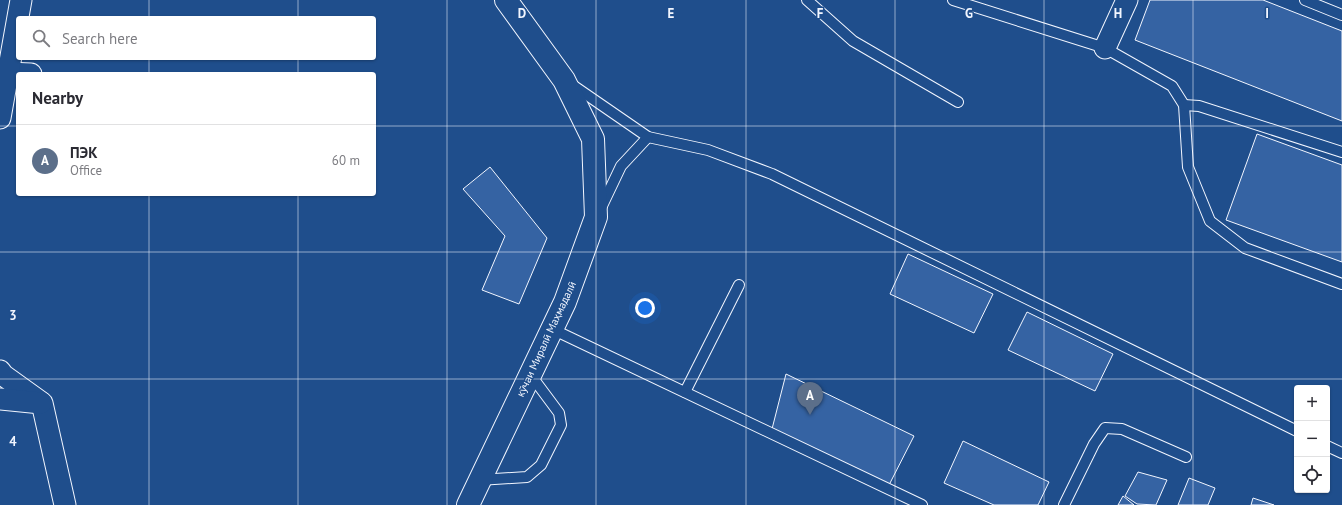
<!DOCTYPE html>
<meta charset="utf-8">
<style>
body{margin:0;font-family:"PT Sans",sans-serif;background:#f7f7f7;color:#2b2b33}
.controls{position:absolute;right:12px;bottom:12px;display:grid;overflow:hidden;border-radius:4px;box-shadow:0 1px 3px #0004}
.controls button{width:36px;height:36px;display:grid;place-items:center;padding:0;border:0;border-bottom:1px solid #e1e1e2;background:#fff;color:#2b2b33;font:20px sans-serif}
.you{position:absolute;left:645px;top:308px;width:14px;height:14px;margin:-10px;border:3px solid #fff;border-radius:50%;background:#1a73e8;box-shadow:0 0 0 6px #1a73e833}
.badge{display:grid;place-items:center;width:26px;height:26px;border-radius:50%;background:#b45309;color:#fff;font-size:13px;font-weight:700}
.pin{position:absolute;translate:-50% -33px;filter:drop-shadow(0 1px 2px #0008)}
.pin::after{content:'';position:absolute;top:21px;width:14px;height:12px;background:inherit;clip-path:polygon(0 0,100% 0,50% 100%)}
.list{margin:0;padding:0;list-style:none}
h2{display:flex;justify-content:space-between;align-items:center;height:52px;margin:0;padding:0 16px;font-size:17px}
h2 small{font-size:13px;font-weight:400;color:#7c7c81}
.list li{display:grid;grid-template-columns:26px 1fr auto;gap:12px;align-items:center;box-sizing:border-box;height:72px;padding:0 16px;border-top:1px solid #e1e1e2}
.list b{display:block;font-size:15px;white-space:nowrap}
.list p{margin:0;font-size:13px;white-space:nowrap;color:#7c7c81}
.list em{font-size:13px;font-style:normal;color:#7c7c81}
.icon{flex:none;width:22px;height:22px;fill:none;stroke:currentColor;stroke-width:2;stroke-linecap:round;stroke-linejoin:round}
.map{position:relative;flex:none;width:1342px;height:505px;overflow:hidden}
.search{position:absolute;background:#fff;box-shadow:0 1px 3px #0004;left:16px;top:16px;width:360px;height:44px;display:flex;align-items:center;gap:10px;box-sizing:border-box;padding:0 14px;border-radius:4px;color:#7c7c81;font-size:15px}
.panel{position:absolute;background:#fff;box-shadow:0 1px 3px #0004;left:16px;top:72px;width:360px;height:124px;border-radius:4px}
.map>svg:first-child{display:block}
.building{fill:#3563a3;stroke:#f2f6ff}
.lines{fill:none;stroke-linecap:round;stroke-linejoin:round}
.service-casing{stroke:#f2f6ff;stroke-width:12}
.minor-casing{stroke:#f2f6ff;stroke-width:23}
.tertiary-casing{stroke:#f2f6ff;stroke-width:24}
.service{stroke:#1f4e8c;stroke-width:10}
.minor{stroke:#1f4e8c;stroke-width:21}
.tertiary{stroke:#1f4e8c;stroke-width:22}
.grid{fill:none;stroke:#f2f6ff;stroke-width:1;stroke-opacity:0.55}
.labels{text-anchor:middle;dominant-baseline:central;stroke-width:3;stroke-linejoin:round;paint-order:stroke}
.street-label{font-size:11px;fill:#f2f6ff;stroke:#1f4e8c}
.grid-label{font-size:13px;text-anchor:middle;font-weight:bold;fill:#f2f6ff;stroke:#1f4e8c;stroke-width:3;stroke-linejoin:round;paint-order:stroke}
</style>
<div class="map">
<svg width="1342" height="505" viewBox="0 0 1342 505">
<rect width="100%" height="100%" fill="#1f4e8c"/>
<g class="building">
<path d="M1150,0h113l79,31v90l-207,-81z"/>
<path d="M1257,134l85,31v97l-116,-42z"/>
<path d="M490,167l57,71 -28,66 -37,-14 23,-54 -42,-47z"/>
<path d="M908,254l85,40 -19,39 -84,-39z"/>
<path d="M1027,312l86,42 -18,37 -87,-41z"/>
<path d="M786,374l128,62 -26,51 -116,-58z"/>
<path d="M963,441l86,41 -11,23h-44l-50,-22z"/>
<path d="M1138,472l29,8 -11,25 -19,-1 -12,-8z"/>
<path d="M1189,478l26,10 -7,17h-30z"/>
<path d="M1123,496l11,9h-16z"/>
<path d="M1253,498l21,7h-23z"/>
</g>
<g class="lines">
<defs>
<g id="service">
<path d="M807,0l46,41 105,61"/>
<path d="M953,0l152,48 67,38 12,19 4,62 22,54 35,27 97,36"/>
<path d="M1305,0l37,15"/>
<path d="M571,84l77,53 60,13 64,24 525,257"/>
<path d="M1184,105l15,1 143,46"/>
<path d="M601,208l20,-42 27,-29"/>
<path d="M552,329l370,176"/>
<path d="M685,392l54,-107"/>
<path d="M1327,446l15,7"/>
<path d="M479,480l48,-3 14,-12 20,-40 -2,-12 -29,-39"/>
<path d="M1064,505l30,-61 11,-16 17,1 64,28"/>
</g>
<g id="minor">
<path d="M1105,48l22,-48"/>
<path d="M8,73l23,1"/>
<path d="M0,118l21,-118"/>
<path d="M0,371l3,4 39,28 23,102"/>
<path d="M0,399l41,4"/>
</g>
<path id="tertiary" d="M468,505l97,-203 31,-85 -3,-78 -29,-59 -58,-80"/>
</defs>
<use href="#service" class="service-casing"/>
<use href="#minor" class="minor-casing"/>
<use href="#tertiary" class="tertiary-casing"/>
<use href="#service" class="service"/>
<use href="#minor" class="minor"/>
<use href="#tertiary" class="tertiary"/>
</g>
<path class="grid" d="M149,0v18M298,0v18M447,0v505M596,0v505M746,0v505M895,0v505M1044,0v505M1193,0v505M149,58v16M298,58v16M0,126h18M374,126h968M149,194v311M298,194v311M0,252h1342M0,379h1342"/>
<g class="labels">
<g class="street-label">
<text transform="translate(546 339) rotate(-65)">кӯчаи Миралӣ Маҳмадалӣ</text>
</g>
</g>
<g class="grid-label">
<text x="522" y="18">D</text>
<text x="671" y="18">E</text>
<text x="820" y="18">F</text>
<text x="969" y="18">G</text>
<text x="1118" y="18">H</text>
<text x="1267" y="18">I</text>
<text x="13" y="320">3</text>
<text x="13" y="446">4</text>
</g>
</svg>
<div class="controls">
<button>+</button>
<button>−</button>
<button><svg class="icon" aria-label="locate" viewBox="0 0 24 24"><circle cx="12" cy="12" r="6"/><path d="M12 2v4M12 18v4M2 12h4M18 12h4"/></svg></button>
</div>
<div class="you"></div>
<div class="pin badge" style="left:810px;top:415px;background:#5c6f8a">A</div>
<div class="search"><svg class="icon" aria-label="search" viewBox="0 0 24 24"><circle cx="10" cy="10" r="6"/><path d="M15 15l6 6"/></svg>Search here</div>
<section class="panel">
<h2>Nearby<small></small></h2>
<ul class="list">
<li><span class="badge" style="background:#5c6f8a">A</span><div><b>ПЭК</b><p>Office</p></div><em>60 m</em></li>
</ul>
</section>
</div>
